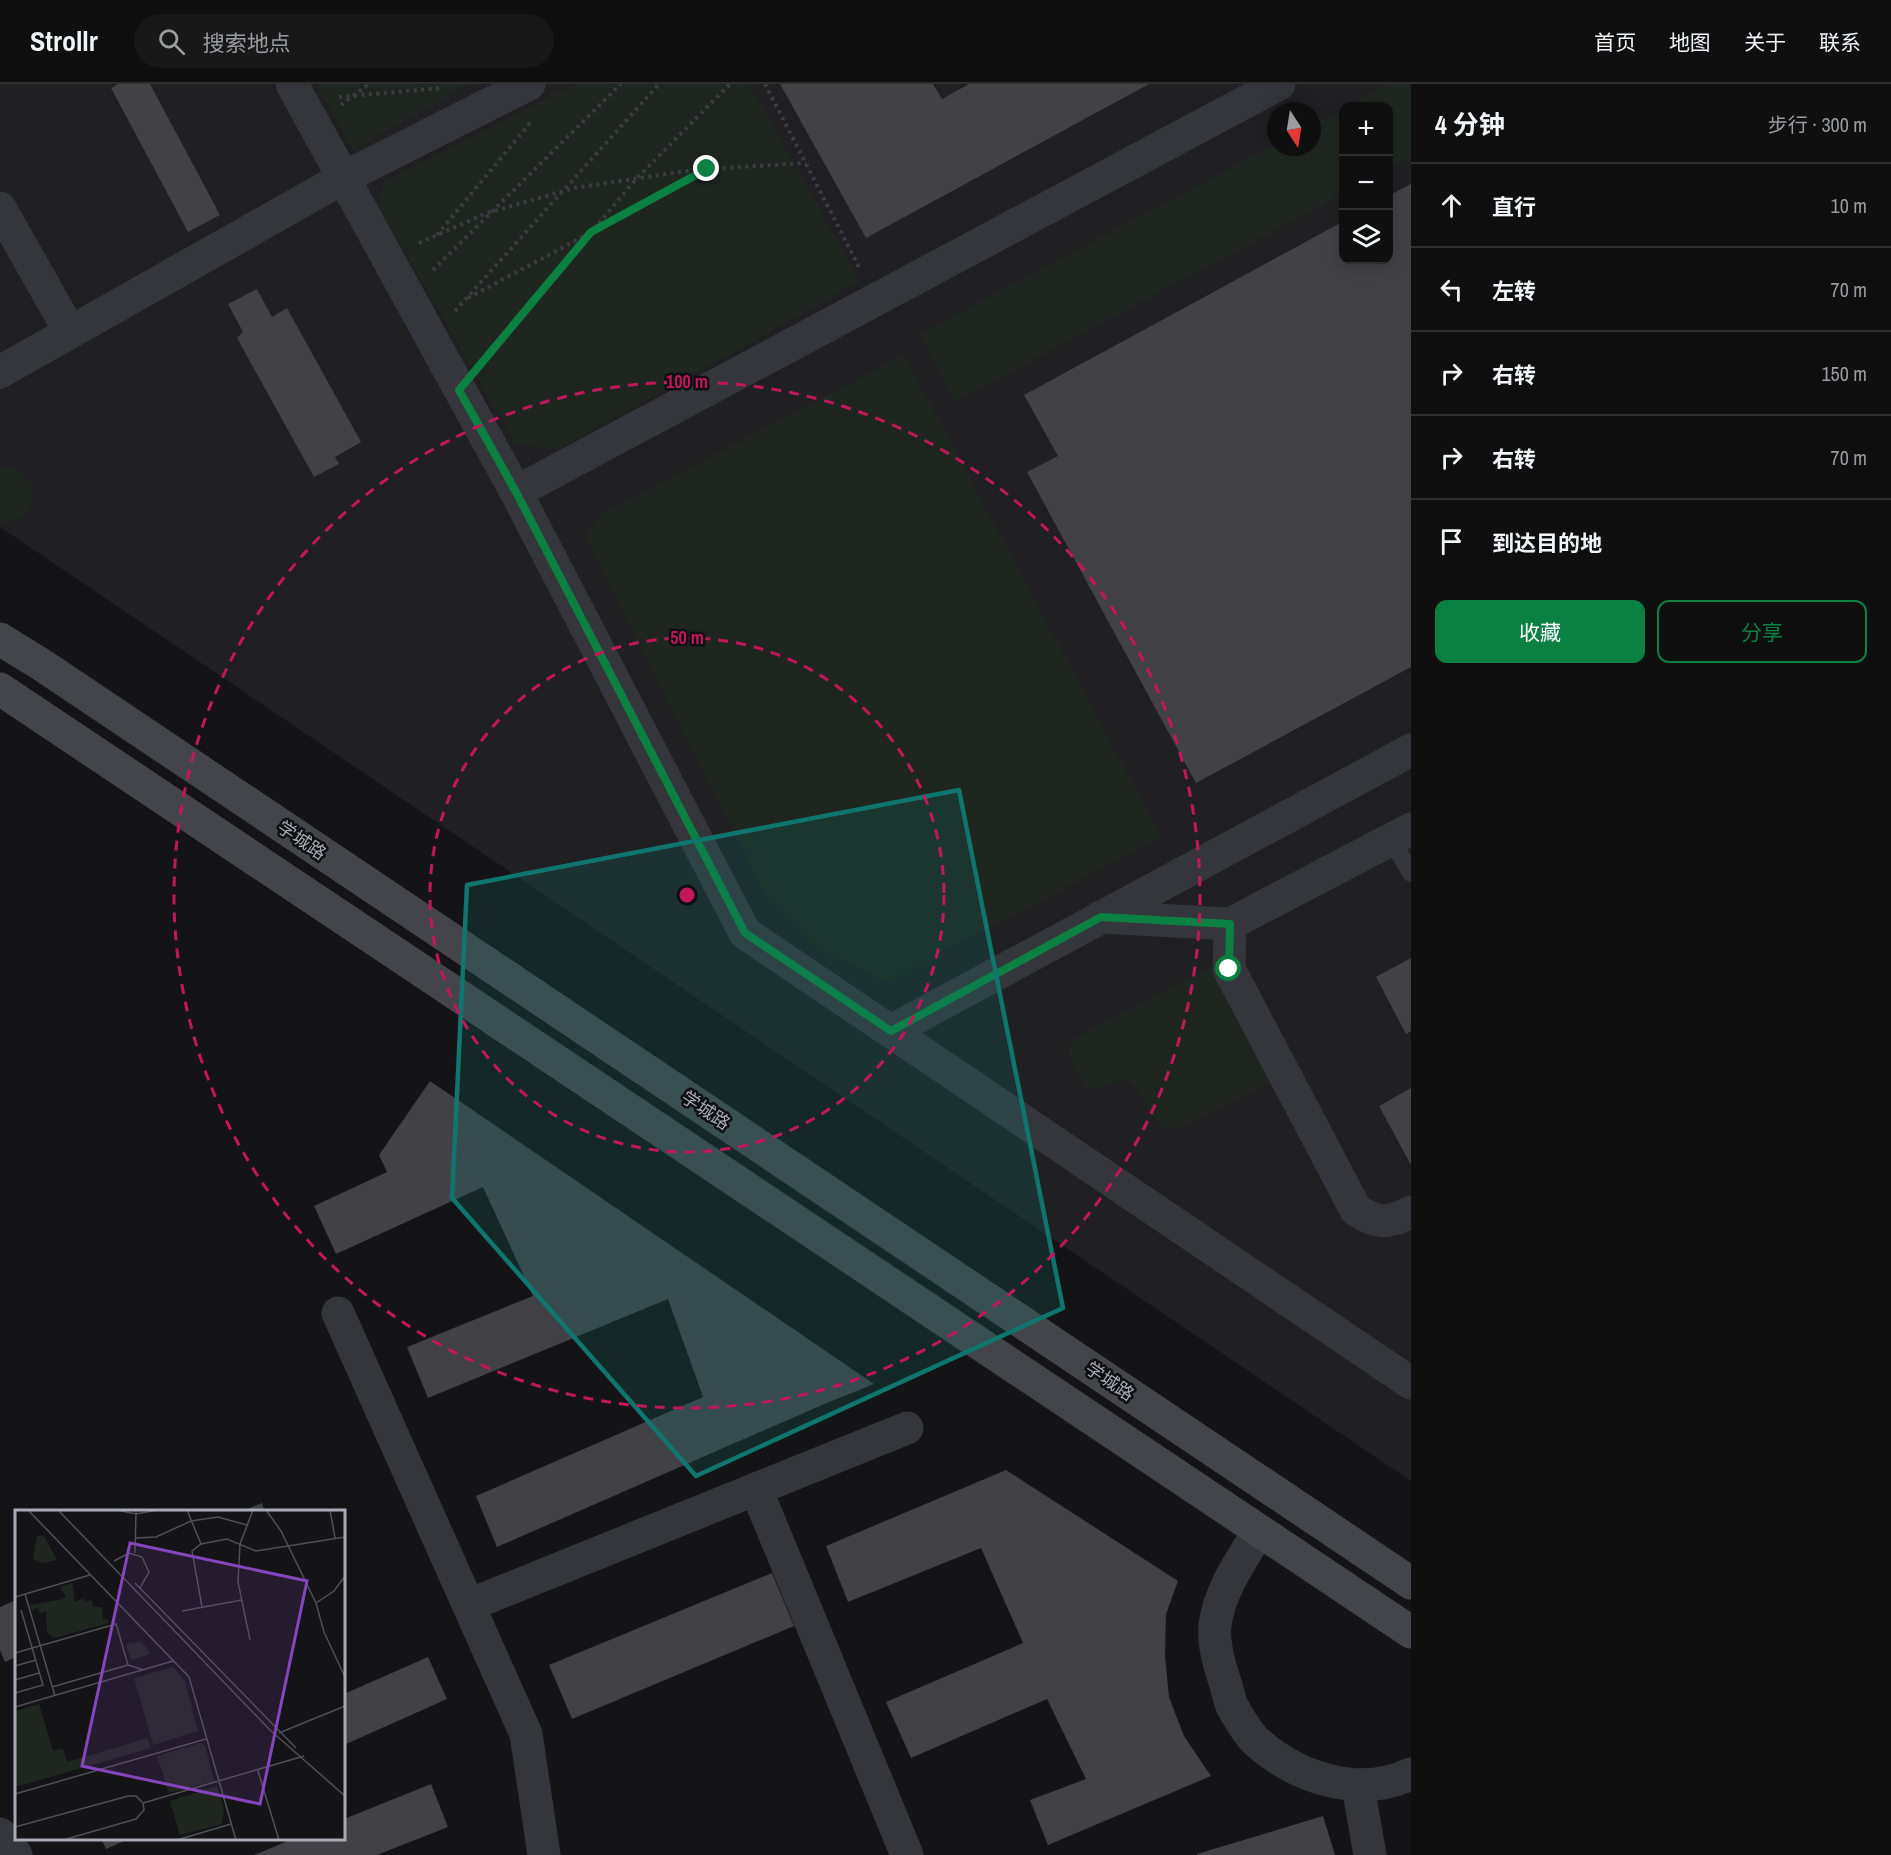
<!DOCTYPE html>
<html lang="zh">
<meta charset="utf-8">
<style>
body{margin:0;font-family:"Archivo Narrow","Noto Sans SC",sans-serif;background:#181819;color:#f1f3f6}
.controls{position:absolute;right:18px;top:18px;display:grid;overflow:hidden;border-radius:12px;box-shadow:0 3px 15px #0003}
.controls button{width:54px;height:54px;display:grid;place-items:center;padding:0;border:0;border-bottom:2px solid #2f2f30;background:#0f0f10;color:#f1f3f6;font:30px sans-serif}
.compass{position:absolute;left:1267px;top:18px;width:54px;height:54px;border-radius:50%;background:#0f0f10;box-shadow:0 3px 15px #0003;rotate:168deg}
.stop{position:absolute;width:18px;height:18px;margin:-14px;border:4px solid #0b8043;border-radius:50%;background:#fff}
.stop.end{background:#0b8043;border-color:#fff;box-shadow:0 2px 6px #0008}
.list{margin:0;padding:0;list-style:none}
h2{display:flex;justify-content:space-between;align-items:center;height:78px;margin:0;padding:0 24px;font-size:26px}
h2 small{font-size:20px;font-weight:400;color:#9b9c9f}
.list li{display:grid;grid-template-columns:39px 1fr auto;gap:18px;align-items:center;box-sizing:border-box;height:84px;padding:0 24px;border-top:2px solid #2f2f30}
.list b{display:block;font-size:22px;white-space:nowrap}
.list em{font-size:20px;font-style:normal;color:#9b9c9f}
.actions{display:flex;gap:12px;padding:18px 24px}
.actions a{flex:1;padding:14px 0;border:2px solid #0b8043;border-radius:12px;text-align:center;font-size:21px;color:#0b8043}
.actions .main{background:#0b8043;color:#fff}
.icon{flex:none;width:33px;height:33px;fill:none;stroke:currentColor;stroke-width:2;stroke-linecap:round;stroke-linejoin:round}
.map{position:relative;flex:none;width:1411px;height:1771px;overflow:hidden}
header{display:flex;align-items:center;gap:36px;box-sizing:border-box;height:84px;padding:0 30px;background:#0f0f10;border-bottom:2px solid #2f2f30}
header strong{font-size:28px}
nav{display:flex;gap:33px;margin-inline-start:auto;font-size:21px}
.search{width:420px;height:54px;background:#181819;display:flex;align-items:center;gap:15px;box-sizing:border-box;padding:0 21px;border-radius:33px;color:#9b9c9f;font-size:22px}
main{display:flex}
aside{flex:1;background:#0f0f10}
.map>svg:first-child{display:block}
.built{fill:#202023;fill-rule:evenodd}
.green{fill:#1f2620}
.building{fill:#414146}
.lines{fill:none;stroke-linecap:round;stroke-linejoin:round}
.path{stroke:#3c3d42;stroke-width:4;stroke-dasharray:3 4.5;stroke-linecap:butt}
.service{stroke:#35363b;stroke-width:18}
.minor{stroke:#35363b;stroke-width:33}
.secondary{stroke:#44454b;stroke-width:33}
.route{stroke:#0b8043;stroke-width:8}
.marked{fill:#0f766e;fill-opacity:0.2;stroke:#0f766e;stroke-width:4.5;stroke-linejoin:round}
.ring{fill:none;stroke:#c2185b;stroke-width:3;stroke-dasharray:10 8}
.labels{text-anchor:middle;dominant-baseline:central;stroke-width:5;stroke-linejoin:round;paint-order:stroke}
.street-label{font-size:18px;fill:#a7abb6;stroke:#0f0f11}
.inset-road{fill:none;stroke:#4f5056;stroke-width:1.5}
.view{fill:#8445bd;fill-opacity:0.15;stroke:#8445bd;stroke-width:3}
.inset-edge{fill:none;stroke:#a7abb6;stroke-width:3}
.centre{fill:#c2185b;stroke:#0f0f11;stroke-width:3}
.ring-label{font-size:18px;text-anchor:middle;font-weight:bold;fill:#c2185b;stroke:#0f0f11;stroke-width:5;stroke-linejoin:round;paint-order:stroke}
</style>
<header>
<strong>Strollr</strong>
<div class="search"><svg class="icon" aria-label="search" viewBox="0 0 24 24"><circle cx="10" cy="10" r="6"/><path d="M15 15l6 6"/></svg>搜索地点</div>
<nav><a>首页</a><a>地图</a><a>关于</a><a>联系</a></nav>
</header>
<main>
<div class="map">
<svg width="1411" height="1771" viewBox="0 0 1411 1771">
<rect width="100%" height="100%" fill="#141416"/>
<path class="built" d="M0,0h1411v1397l-1411,-954zM1344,22h44v154h-44zM1276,27h36v36h-36z"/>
<g class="green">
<path d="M317,0h152l-116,65z"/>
<path d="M575,0h174l111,197 -303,169 -41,-7 -138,-237 6,-24z"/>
<path d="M1388,0h23v74l-22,12 -1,-64h-42z"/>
<path d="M1343,24v86l-387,207 -36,-67 356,-190v3h36v-22z"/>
<path d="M904,271l257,482 -276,146 -28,-16 -38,-16 -53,-52 -32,-69 -43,-82 -106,-213 17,-21z"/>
<path d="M5,383c43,8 34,59 -5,55v-54z"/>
<path d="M1214,881l60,115 -96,48 -14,1c-15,-15 -22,-37 -38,-50 -12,1 -21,8 -33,11 -14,-8 -22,-28 -24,-43l5,-8z"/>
</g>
<g class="building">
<path d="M118,0h32l70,131 -32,17 -77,-144z"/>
<path d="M780,0h153l9,15 27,-15h180l-283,154z"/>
<path d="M1411,100v483l-215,116 -169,-311 31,-16 -34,-61 320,-174v39h44v-64z"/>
<path d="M257,205l15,28 15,-9 74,134 -26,15 4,7 -25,13 -77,-139 6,-6 -15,-28z"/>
<path d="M1411,874v73l-5,3 -30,-57z"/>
<path d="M430,997l444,303 -52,21 -325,142 -21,-51 227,-99 -35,-98 -240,99 -21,-51 126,-51 -50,-109 -147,67 -22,-48 73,-34 -8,-17z"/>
<path d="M1411,1004v77l-32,-59z"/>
<path d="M1006,1386l172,111 -12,33 -1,42 4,41 15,39 27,40 -163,69 -18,-45 56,-21 -39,-80 -136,59 -25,-56 137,-59 -42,-95 -133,54 -22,-56z"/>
<path d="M262,1419l3,9h-23v-1z"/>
<path d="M772,1489l22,53 -222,93 -23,-54z"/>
<path d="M16,1516v57l-11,5 -5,-12v-43z"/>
<path d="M428,1573l19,42 -103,46v-51z"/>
<path d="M431,1700l17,43 -71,28h-123l41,-17h49v-19z"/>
<path d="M1323,1732l12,39h-138v-1z"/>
<path d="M101,1754h30l-25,11z"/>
</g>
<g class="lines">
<g class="path">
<path d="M765,0l95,185"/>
<path d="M339,13l103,-9"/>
<path d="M341,21l28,-21"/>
<path d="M595,146l109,-59"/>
<path d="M437,151l93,-112"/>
<path d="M419,159l68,-30 87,-25 119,-18 113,-7"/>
<path d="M433,186l188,-186"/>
<path d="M468,214l120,-64"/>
<path d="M455,227l204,-227"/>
<path d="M483,277l153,-182 94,-95"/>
</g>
<path class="service" d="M1391,755l20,34"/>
<g class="minor">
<path d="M292,0l224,408 229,441 666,450"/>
<path d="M0,124l70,124"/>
<path d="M0,288l343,-194 186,-94"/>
<path d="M516,408l763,-408"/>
<path d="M1101,833l129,7 -1,45 127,241c22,14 32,14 55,2"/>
<path d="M1230,840l181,-95"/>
<path d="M891,947l520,-281"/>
<path d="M338,1229l188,421 18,121"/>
<path d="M756,1405l151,366"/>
<path d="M1259,1447c-18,30 -39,58 -44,94 -2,16 4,40 9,54 3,9 5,19 8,27 5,9 18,31 26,37 41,36 102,55 153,31"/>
<path d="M469,1521l438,-177"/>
<path d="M1358,1702l12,69"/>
<path d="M0,1750l16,21"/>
</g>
<g class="secondary">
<path d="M0,555l42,26 1369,918"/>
<path d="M0,605l1411,943"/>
</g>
</g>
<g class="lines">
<path class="route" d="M707,85l-116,63 -132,158 57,102 229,441 146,98 210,-114 129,7 -1,45"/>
</g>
<path class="marked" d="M959,706l104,518 -367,168 -244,-278 15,-313z"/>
<g class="ring">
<circle cx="687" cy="811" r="257"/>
<circle cx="687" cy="811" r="513"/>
</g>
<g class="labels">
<g class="street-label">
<text transform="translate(302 756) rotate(34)">学城路</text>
<text transform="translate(706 1026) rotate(34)">学城路</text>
<text transform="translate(1110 1297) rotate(34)">学城路</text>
</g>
</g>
<g transform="translate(15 1426)">
<rect width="330" height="330" fill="#141416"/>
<path d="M22,26h7l13,24 -16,3 -8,-4zM57,73l3,19 9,-4 1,4 6,-2 3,7h8l1,13 5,-1 1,4 -55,15 -7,-6 -1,-21 -6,2 -2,-6 -6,4 -2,-6 33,-6 3,-3 -6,-9zM126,131l10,13 -20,6 -5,-16zM158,157l12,14 13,50 -45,14 -19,-67zM24,194l14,47 10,-2 4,13 81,-24 3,10 -136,39v-76zM185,233l5,2 9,36 -45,12 -12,-37zM202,276l7,24 -2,14 -42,11 -10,-34z" fill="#1f2620"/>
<path class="inset-road" d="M13,0l161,167 47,163M43,0l212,220 75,66M102,0l19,4 22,-4M172,0l14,34M251,0l15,21 35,72 8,29 21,45M315,0l5,28M120,28l21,-1 35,-16 27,-4 29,8M120,43l1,-43M99,51l15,-8 13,4 7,15 -9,16M120,73l161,165M10,84l30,102M0,87l75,-22M301,93l18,-12 11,-15M187,97l-10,-56 9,-7 26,-5 29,12 89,-14M167,101l60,-11M235,130l-12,-58 2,-38 13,-34M0,143l101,-29 12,41 16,5M0,156l21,-6M0,170l24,-7M37,177l76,-22M0,183l28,-8 -22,-75M0,197l158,-46M264,223l66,-27M243,261l21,69M0,284l191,-55M128,293l161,-47M0,317l113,-31h8l7,7 1,7 -8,9 -73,21M162,330l54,-16"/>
<path class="view" d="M115,33l177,38 -47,223 -178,-38z"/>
<rect width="330" height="330" class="inset-edge"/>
</g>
<circle cx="687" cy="811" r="9" class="centre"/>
<g class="ring-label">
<text x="687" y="304">100 m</text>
<text x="687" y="560">50 m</text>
</g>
</svg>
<div class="controls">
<button>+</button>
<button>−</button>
<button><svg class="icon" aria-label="layers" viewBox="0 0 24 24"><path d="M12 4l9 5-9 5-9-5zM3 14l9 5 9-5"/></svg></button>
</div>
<svg class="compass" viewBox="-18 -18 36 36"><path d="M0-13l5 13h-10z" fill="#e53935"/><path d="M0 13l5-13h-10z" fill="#9b9c9f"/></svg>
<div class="stop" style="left:1229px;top:885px"></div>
<div class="stop end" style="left:707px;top:85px"></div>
</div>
<aside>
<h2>4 分钟<small>步行 · 300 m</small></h2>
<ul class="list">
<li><svg class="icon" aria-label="ahead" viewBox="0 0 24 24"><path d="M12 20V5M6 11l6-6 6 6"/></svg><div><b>直行</b></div><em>10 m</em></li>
<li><svg class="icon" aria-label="left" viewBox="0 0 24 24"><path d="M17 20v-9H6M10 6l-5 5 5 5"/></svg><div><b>左转</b></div><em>70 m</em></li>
<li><svg class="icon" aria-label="right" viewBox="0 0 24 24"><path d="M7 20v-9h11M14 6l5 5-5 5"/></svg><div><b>右转</b></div><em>150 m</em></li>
<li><svg class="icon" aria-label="right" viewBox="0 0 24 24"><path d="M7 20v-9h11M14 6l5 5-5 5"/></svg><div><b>右转</b></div><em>70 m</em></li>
<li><svg class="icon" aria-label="arrive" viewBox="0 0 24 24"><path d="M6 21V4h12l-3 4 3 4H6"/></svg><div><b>到达目的地</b></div></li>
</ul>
<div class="actions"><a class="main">收藏</a><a>分享</a></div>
</aside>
</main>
